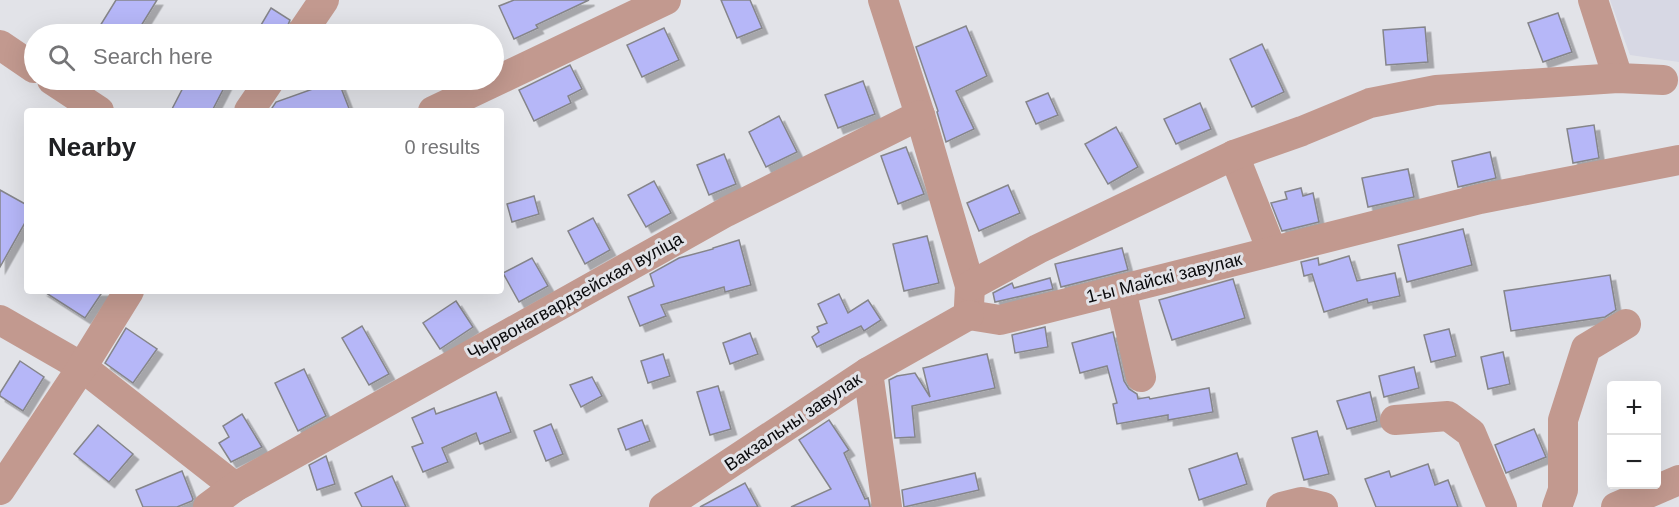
<!DOCTYPE html>
<meta charset="utf-8">
<style>
body{margin:0;font-family:Arial,sans-serif;background:#f6f6f6;color:#202124}
.controls{position:absolute;right:18px;bottom:18px;display:grid;overflow:hidden;border-radius:6px;box-shadow:0 6px 24px #0002}
.controls button{width:54px;height:54px;display:grid;place-items:center;padding:0;border:0;border-bottom:2px solid #e0e0e0;background:#fff;color:#202124;font:30px sans-serif}
.list{margin:0;padding:0;list-style:none}
h2{display:flex;justify-content:space-between;align-items:center;height:78px;margin:0;padding:0 24px;font-size:26px}
h2 small{font-size:20px;font-weight:400;color:#757577}
.icon{flex:none;width:33px;height:33px;fill:none;stroke:currentColor;stroke-width:2;stroke-linecap:round;stroke-linejoin:round}
.map{position:relative;flex:none;width:1679px;height:507px;overflow:hidden}
.search{position:absolute;background:#fff;box-shadow:0 6px 24px #0002;left:24px;top:24px;width:480px;height:66px;display:flex;align-items:center;gap:15px;box-sizing:border-box;padding:0 21px;border-radius:33px;color:#757577;font-size:22px}
.panel{position:absolute;background:#fff;box-shadow:0 6px 24px #0002;left:24px;top:108px;width:480px;height:186px;border-radius:6px}
.map>svg:first-child{display:block}
.built{fill:#d7d8e4}
.building{fill:#b6b7f8;stroke:#85858a;stroke-width:1.5;filter:url(#shadow)}
.lines{fill:none;stroke-linecap:round;stroke-linejoin:round}
.minor{stroke:#c2998f;stroke-width:30}
.labels{text-anchor:middle;dominant-baseline:central;stroke-width:6;stroke-linejoin:round;paint-order:stroke}
.street-label{font-size:18px;fill:#0b0b0d;stroke:#e2e3e8}
</style>
<div class="map">
<svg width="1679" height="507" viewBox="0 0 1679 507">
<defs>
<filter id="shadow"><feDropShadow dx="5.5" dy="5.5" stdDeviation="0" flood-color="#0004"/></filter>
</defs>
<rect width="100%" height="100%" fill="#e2e3e8"/>
<path class="built" d="M1610,0h69v62l-49,-7z"/>
<g class="building">
<path d="M116,0h41l-21,34h-41z"/>
<path d="M514,0h75l-53,25 2,3 -24,11 -15,-33z"/>
<path d="M721,0h29l12,28 -25,10z"/>
<path d="M271,8l19,12 -6,14h-8l-15,-9z"/>
<path d="M1558,13l14,39 -29,10 -15,-39z"/>
<path d="M966,26l21,50 -31,15 18,38 -28,13 -9,-30 1,-1 -22,-64z"/>
<path d="M1425,27l3,35 -42,3 -3,-35z"/>
<path d="M664,28l15,32 -37,17 -15,-32z"/>
<path d="M1262,44l22,48 -32,15 -22,-48z"/>
<path d="M570,65l12,24 -14,7 3,7 -37,18 -15,-31z"/>
<path d="M187,80h41l-16,31h-41z"/>
<path d="M338,80l12,31h-80l6,-9z"/>
<path d="M863,81l12,33 -37,14 -13,-33z"/>
<path d="M1048,93l10,22 -22,9 -10,-22z"/>
<path d="M1200,103l11,26 -35,15 -12,-25z"/>
<path d="M779,116l18,36 -31,15 -17,-35z"/>
<path d="M1594,125l5,33 -26,5 -6,-34z"/>
<path d="M1116,127l22,40 -30,17 -23,-40z"/>
<path d="M906,147l18,47 -26,10 -17,-48z"/>
<path d="M1490,152l6,26 -38,9 -6,-26z"/>
<path d="M724,154l12,30 -27,11 -12,-30z"/>
<path d="M1408,169l6,28 -46,10 -6,-29z"/>
<path d="M654,181l17,32 -25,14 -18,-32z"/>
<path d="M1008,185l12,28 -41,18 -12,-28z"/>
<path d="M1301,188l2,8 10,-3 6,29 -37,9 -11,-28 16,-4 -2,-7z"/>
<path d="M0,190l27,15v14l-27,48z"/>
<path d="M534,196l5,18 -27,8 -5,-18z"/>
<path d="M593,218l17,32 -25,14 -17,-33z"/>
<path d="M1463,229l9,36 -65,17 -9,-37z"/>
<path d="M927,236l12,47 -35,8 -11,-47z"/>
<path d="M739,240l12,45 -26,7 -1,-5 -63,18 5,11 -26,10 -12,-29 26,-11 -4,-12 29,-16 34,-9v-1z"/>
<path d="M1122,248l6,22 -67,17 -6,-23z"/>
<path d="M1349,256l8,25 38,-8 5,23 -32,7 -1,-4 -43,13 -12,-38 -8,2 -3,-14 17,-4 1,7z"/>
<path d="M532,258l16,28 -29,16 -16,-29z"/>
<path d="M1610,275l6,35 -11,7 -94,14 -7,-40z"/>
<path d="M1050,278l3,11 -58,13 -2,-9 19,-10 2,5z"/>
<path d="M1233,279l12,39 -73,22 -13,-40z"/>
<path d="M43,291h60l-18,27z"/>
<path d="M839,294l9,19 20,-13 13,20 -17,11 -3,-5 -44,21 -5,-10 7,-5 -2,-5 10,-4 -9,-19z"/>
<path d="M456,301l17,26 -33,22 -17,-26z"/>
<path d="M362,326l27,48 -20,11 -27,-47z"/>
<path d="M1045,327l3,20 -33,6 -3,-18z"/>
<path d="M126,328l31,21 -24,34 -28,-20z"/>
<path d="M1449,329l7,27 -25,6 -7,-27z"/>
<path d="M1113,332l11,49 5,8 8,5 1,5 11,-2 1,2 59,-11 4,24 -45,8v-5l-51,9 -4,-20 4,-1 -10,-37 -27,7 -8,-30z"/>
<path d="M750,333l8,21 -28,10 -7,-21z"/>
<path d="M1503,352l7,32 -22,5 -7,-32z"/>
<path d="M663,354l7,22 -22,7 -7,-22z"/>
<path d="M987,354l8,34 -83,18 3,31 -20,1 -6,-58 8,-4 18,-3 15,24 -7,-29z"/>
<path d="M20,361l24,16 -21,34 -23,-15v-3z"/>
<path d="M1414,367l5,21 -35,9 -5,-21z"/>
<path d="M304,369l22,47 -28,15 -23,-48z"/>
<path d="M592,377l10,19 -21,11 -11,-22z"/>
<path d="M718,386l13,43 -21,6 -13,-43z"/>
<path d="M496,392l15,40 -31,12 -4,-11 -34,15 6,14 -25,10 -11,-25 11,-4 -11,-25 22,-10 2,6z"/>
<path d="M1370,392l7,29 -30,8 -10,-28z"/>
<path d="M242,414l20,33 -31,15 -12,-19 10,-6 -6,-11z"/>
<path d="M642,420l8,21 -24,9 -8,-21z"/>
<path d="M829,420l20,30 -5,3 21,46 3,-1 2,9h-79l40,-18 -32,-49z"/>
<path d="M551,424l12,30 -17,7 -12,-30z"/>
<path d="M98,425l35,29 -24,28 -35,-28z"/>
<path d="M1534,429l12,28 -40,16 -11,-28z"/>
<path d="M1317,431l12,43 -25,6 -12,-42z"/>
<path d="M1237,453l10,31 -48,16 -10,-31z"/>
<path d="M326,456l9,28 -18,6 -8,-25z"/>
<path d="M1428,464l7,21 13,-5 10,27h-82l-11,-28 24,-8 2,6z"/>
<path d="M182,471l11,28 -1,2 -15,6h-34l-7,-17z"/>
<path d="M975,473l4,17 -75,17 -2,-17z"/>
<path d="M392,476l14,31h-44l-7,-14z"/>
<path d="M745,483l13,24h-58z"/>
</g>
<g class="lines">
<g class="minor">
<path d="M883,0l37,115 50,171 -1,20"/>
<path d="M1593,0l25,78"/>
<path d="M301,34l23,-34"/>
<path d="M0,45l34,23"/>
<path d="M52,80l47,31"/>
<path d="M249,111l21,-31"/>
<path d="M433,111l233,-111"/>
<path d="M1234,155l38,96"/>
<path d="M970,286l68,-37 196,-94 68,-24 68,-28 66,-13 182,-12 45,2"/>
<path d="M1121,289l20,88"/>
<path d="M969,315l31,5 480,-121 199,-39"/>
<path d="M0,320l82,47 153,120"/>
<path d="M868,372l19,135"/>
<path d="M1395,420l53,-4 23,17 31,74"/>
<path d="M0,490l82,-123 47,-76"/>
<path d="M208,507l27,-20 491,-275 194,-97"/>
<path d="M664,507l204,-135 101,-57"/>
<path d="M1281,507l20,-5 22,5"/>
<path d="M1557,507l6,-17v-70l23,-72 40,-24"/>
<path d="M1616,507l63,-27"/>
</g>
</g>
<g class="labels">
<g class="street-label">
<text transform="translate(1164 278) rotate(-14)">1-ы Майскі завулак</text>
<text transform="translate(575 296) rotate(-29)">Чырвонагвардзейская вуліца</text>
<text transform="translate(793 422) rotate(-34)">Вакзальны завулак</text>
</g>
</g>
</svg>
<div class="controls">
<button>+</button>
<button>−</button>
</div>
<div class="search"><svg class="icon" aria-label="search" viewBox="0 0 24 24"><circle cx="10" cy="10" r="6"/><path d="M15 15l6 6"/></svg>Search here</div>
<section class="panel">
<h2>Nearby<small>0 results</small></h2>
<ul class="list">
</ul>
</section>
</div>
